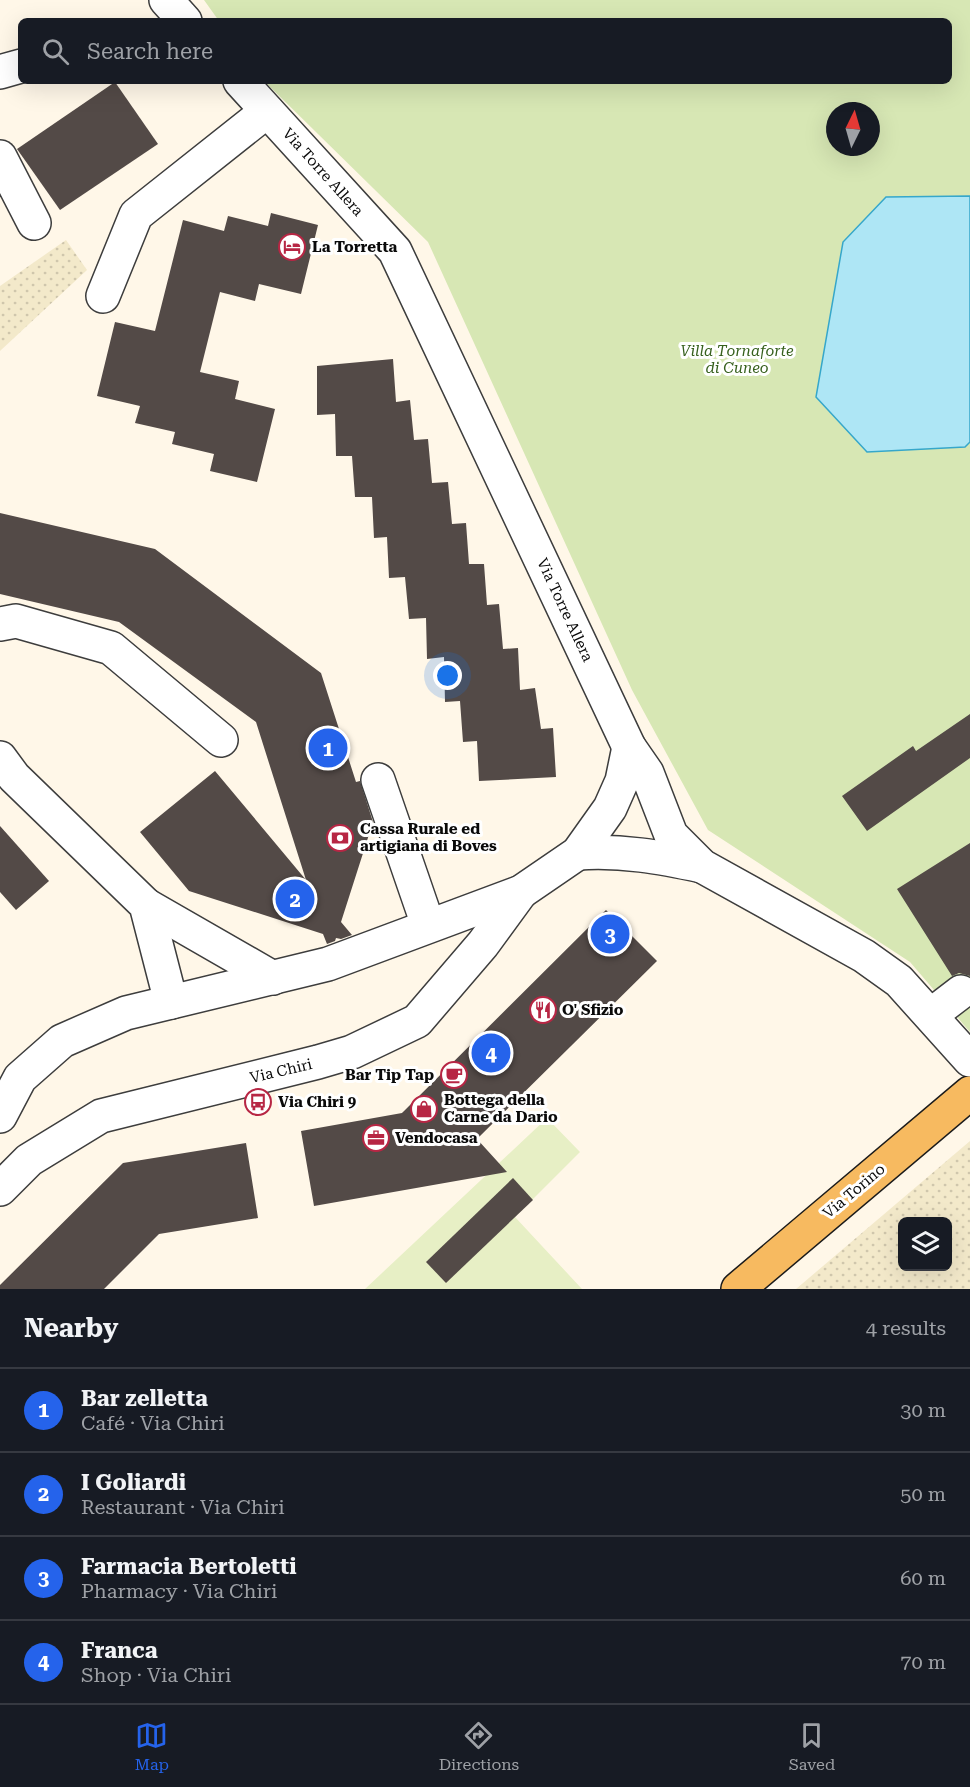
<!DOCTYPE html>
<meta charset="utf-8">
<style>
body{margin:0;font-family:"Roboto Serif",serif;background:#20242c;color:#f1f3f6}
.controls{position:absolute;right:18px;bottom:18px;display:grid;overflow:hidden;border-radius:9px;box-shadow:0 6px 24px #0002}
.controls button{width:54px;height:54px;display:grid;place-items:center;padding:0;border:0;border-bottom:2px solid #363941;background:#171b24;color:#f1f3f6;font:30px sans-serif}
.compass{position:absolute;left:826px;top:102px;width:54px;height:54px;border-radius:50%;background:#171b24;box-shadow:0 6px 24px #0002;rotate:5deg}
.you{position:absolute;left:448px;top:676px;width:21px;height:21px;margin:-15px;border:4px solid #fff;border-radius:50%;background:#1a73e8;box-shadow:0 0 0 9px #1a73e833}
.badge{display:grid;place-items:center;width:39px;height:39px;border-radius:50%;background:#2563eb;color:#fff;font-size:20px;font-weight:700}
.pin{position:absolute;translate:-50% -50%;border:3px solid #fff;box-shadow:0 2px 6px #0006}
.list{margin:0;padding:0;list-style:none}
h2{display:flex;justify-content:space-between;align-items:center;height:78px;margin:0;padding:0 24px;font-size:26px}
h2 small{font-size:20px;font-weight:400;color:#9ea1a6}
.list li{display:grid;grid-template-columns:39px 1fr auto;gap:18px;align-items:center;box-sizing:border-box;height:84px;padding:0 24px;border-top:2px solid #363941}
.list b{display:block;font-size:22px;white-space:nowrap}
.list p{margin:0;font-size:20px;white-space:nowrap;color:#9ea1a6}
.list em{font-size:20px;font-style:normal;color:#9ea1a6}
.icon{flex:none;width:33px;height:33px;fill:none;stroke:currentColor;stroke-width:2;stroke-linecap:round;stroke-linejoin:round}
.map{position:relative;flex:none;width:970px;height:1289px;overflow:hidden}
.search{position:absolute;background:#171b24;box-shadow:0 6px 24px #0002;left:18px;right:18px;top:18px;height:66px;display:flex;align-items:center;gap:15px;box-sizing:border-box;padding:0 21px;border-radius:9px;color:#9ea1a6;font-size:22px}
.sheet{height:414px;background:#171b24}
nav{display:flex;justify-content:space-around;align-items:center;box-sizing:border-box;height:84px;border-top:2px solid #363941;background:#171b24;font-size:16px;color:#9ea1a6}
nav a{display:grid;justify-items:center;gap:3px}
nav .on{color:#2563eb}
.map>svg:first-child{display:block}
.farmland{fill:url(#farmland-dots);fill-rule:evenodd}
.park{fill:#d7e7b4;fill-rule:evenodd}
.pitch{fill:#e7efc5}
.water{fill:#aee6f5;stroke:#36a7ca;stroke-width:1.5}
.building{fill:#534a47}
.lines{fill:none;stroke-linecap:round;stroke-linejoin:round}
.minor-casing{stroke:#3d3d3d;stroke-width:36}
.major-casing{stroke:#1b1b1b;stroke-width:36}
.minor{stroke:#fff;stroke-width:33}
.major{stroke:#f7ba60;stroke-width:33}
.labels{text-anchor:middle;dominant-baseline:central;stroke-width:6;stroke-linejoin:round;paint-order:stroke}
.street-label{font-size:15px;fill:#0a0a0a;stroke:#fff}
.poi-label{font-size:15px;font-weight:bold;fill:#0a0a0a;stroke:#fff;text-anchor:start}
.park-label{font-size:15px;font-style:italic;fill:#36601d;stroke:#fff}
</style>
<div class="map">
<svg width="970" height="1289" viewBox="0 0 970 1289">
<defs>
<pattern id="farmland-dots" width="8" height="8" patternUnits="userSpaceOnUse" patternTransform="scale(1.5)"><rect width="8" height="8" fill="#f3e9ca"/><path d="M2 2h.1M6 6h.1" fill="none" stroke="#cfc6ac" stroke-width="1.8" stroke-linecap="round"/></pattern>
</defs>
<rect width="100%" height="100%" fill="#fff7e8"/>
<g class="farmland">
<path d="M66,240l21,30 -87,81v-65z"/>
<path d="M970,1141v148h-174zM902,1222h46v44h-46z"/>
</g>
<path class="park" d="M204,0h766v1032l-60,-70 -202,-132 -76,-140 -204,-448 -164,-161h685v-60h-730zM835,111h36v36h-36z"/>
<path class="pitch" d="M547,1118l33,34 -65,65 67,72h-217z"/>
<path class="water" d="M970,196v246l-5,5 -98,5 -51,-55 27,-155 43,-45z"/>
<g class="building">
<path d="M115,82l43,62 -98,66 -43,-61z"/>
<path d="M271,213l47,12 -17,69 -42,-10 -4,17 -35,-9 -20,80 39,9 -4,18 40,10 -18,73 -47,-11 4,-17 -42,-10 3,-12 -40,-9 5,-17 -43,-10 18,-74 40,9 28,-111 41,11 4,-15 40,10z"/>
<path d="M393,359l3,43 14,-2 4,40 14,-1 4,44 16,-1 4,42 14,-1 3,41h15l3,41 12,-1 4,45 15,-1 2,42 15,-2 6,41 12,-1 3,49 -77,4 -2,-40 -14,1 -3,-41 -15,1 -1,-45 -17,2 -1,-41 -17,1 -4,-42 -16,1 -2,-41 -13,1 -2,-41h-17l-3,-41h-16l-1,-42 -18,1v-49z"/>
<path d="M0,513l155,36 166,124 35,109 4,-1 13,41 -32,100 11,13 -11,4 -5,-1 -1,3 -8,3 -4,-10 -134,-43 -49,-59 75,-61 91,109 -50,-158 -137,-100 -119,-28z"/>
<path d="M970,714v44l-103,73 -25,-35 71,-50 3,5z"/>
<path d="M0,826l49,55 -33,29 -16,-18z"/>
<path d="M970,843v133l-11,-3 -7,3 -55,-87z"/>
<path d="M606,910l51,51 -180,178 30,33 -193,34 -13,-75 101,-18z"/>
<path d="M246,1143l12,75 -99,16 -55,55h-104v-4l123,-122z"/>
<path d="M513,1178l20,22 -87,83 -20,-21z"/>
</g>
<g class="lines">
<defs>
<g id="minor">
<path d="M166,0l19,21"/>
<path d="M0,72l21,-6"/>
<path d="M240,81l155,170 234,496 18,26 24,62 31,31 162,90 35,25 71,79"/>
<path d="M0,157l34,66"/>
<path d="M103,296l33,-81 131,-104"/>
<path d="M0,624l16,-3 95,27 110,92"/>
<path d="M0,758l14,19 132,128 25,97"/>
<path d="M378,780l50,145"/>
<path d="M578,853c43,-3 82,4 124,13"/>
<path d="M146,905l127,73"/>
<path d="M931,1015l30,-23"/>
<path d="M0,1116l20,-38 42,-37 64,-28 202,-49 193,-72 57,-39 32,-45 12,-27 7,-34"/>
<path d="M0,1189l29,-29 72,-44 217,-54 34,-10 65,-31 66,-77 38,-52"/>
</g>
<path id="major" d="M738,1289l232,-196"/>
</defs>
<use href="#minor" class="minor-casing"/>
<use href="#major" class="major-casing"/>
<use href="#minor" class="minor"/>
<use href="#major" class="major"/>
</g>
<defs>
<symbol id="hotel-ring" viewBox="-11 -11 22 22"><circle r="9.5" fill="#fff" stroke="#b72644" stroke-width="1.5"/><path d="M-6-4.5h1.5V1H6V5H4.5V3h-9V5H-6ZM-4 0a1.8 1.8 0 1 1 3.6 0ZM.5 0V-2.5h3Q6-2.5 6 0Z" fill="#b72644"/></symbol>
<symbol id="bank-ring" viewBox="-11 -11 22 22"><circle r="9.5" fill="#fff" stroke="#b72644" stroke-width="1.5"/><path d="M-6-4H6V4H-6ZM0-2.3a2.3 2.3 0 1 0 0 4.6a2.3 2.3 0 1 0 0-4.6Z" fill="#b72644"/></symbol>
<symbol id="restaurant-ring" viewBox="-11 -11 22 22"><circle r="9.5" fill="#fff" stroke="#b72644" stroke-width="1.5"/><path d="M-5-6h1v4h1v-4h1v4h1v-4h1v5L-1.5 .5V6h-2V.5L-5-1ZM5-6V6H3V1.5H1.5Q1.5-4 5-6Z" fill="#b72644"/></symbol>
<symbol id="cafe-ring" viewBox="-11 -11 22 22"><circle r="9.5" fill="#fff" stroke="#b72644" stroke-width="1.5"/><path d="M-5.5-4.5H6V0H3Q3 3.5 0 3.5H-2.5Q-5.5 3.5-5.5 0ZM3-3.2v2h1.7v-2ZM-6 4.5H4V6H-6Z" fill="#b72644"/></symbol>
<symbol id="bus-ring" viewBox="-11 -11 22 22"><circle r="9.5" fill="#fff" stroke="#b72644" stroke-width="1.5"/><path d="M-5-6H5V4H4V6H2V4H-2V6H-4V4H-5ZM-3.5-4V0h7V-4ZM-3.5 1.2v1.5H-2V1.2ZM2 1.2v1.5H3.5V1.2Z" fill="#b72644"/></symbol>
<symbol id="shop-ring" viewBox="-11 -11 22 22"><circle r="9.5" fill="#fff" stroke="#b72644" stroke-width="1.5"/><path d="M-5-2.5h2.3a2.7 3.5 0 0 1 5.4 0H5L5.5 6h-11ZM-1.5-2.5h3a1.5 2.3 0 0 0-3 0Z" fill="#b72644"/></symbol>
<symbol id="office-ring" viewBox="-11 -11 22 22"><circle r="9.5" fill="#fff" stroke="#b72644" stroke-width="1.5"/><path d="M-6-3h4V-5.5h4V-3h4V5H-6ZM-1-4.5V-3h2v-1.5ZM-6 0V1H6V0Z" fill="#b72644"/></symbol>
</defs>
<g fill-rule="evenodd">
<use href="#hotel-ring" x="277" y="232" width="30" height="30"/>
<use href="#bank-ring" x="325" y="823" width="30" height="30"/>
<use href="#restaurant-ring" x="528" y="995" width="30" height="30"/>
<use href="#cafe-ring" x="439" y="1060" width="30" height="30"/>
<use href="#bus-ring" x="243" y="1087" width="30" height="30"/>
<use href="#shop-ring" x="409" y="1094" width="30" height="30"/>
<use href="#office-ring" x="361" y="1123" width="30" height="30"/>
</g>
<g class="labels">
<g class="street-label">
<text transform="translate(323 172) rotate(48)">Via Torre Allera</text>
<text transform="translate(565 610) rotate(65)">Via Torre Allera</text>
<text transform="translate(281 1071) rotate(-13)">Via Chiri</text>
<text transform="translate(854 1191) rotate(-40)">Via Torino</text>
</g>
<g class="poi-label">
<text x="312" y="247">La Torretta</text>
<text x="360" y="829">Cassa Rurale ed<tspan x="360" dy="17">artigiana di Boves</tspan></text>
<text x="562" y="1010">O' Sfizio</text>
<text x="434" y="1075" text-anchor="end">Bar Tip Tap</text>
<text x="444" y="1100">Bottega della<tspan x="444" dy="17">Carne da Dario</tspan></text>
<text x="278" y="1102">Via Chiri 9</text>
<text x="395" y="1138">Vendocasa</text>
</g>
<g class="park-label">
<text x="737" y="351">Villa Tornaforte<tspan x="737" dy="17">di Cuneo</tspan></text>
</g>
</g>
</svg>
<div class="controls">
<button><svg class="icon" aria-label="layers" viewBox="0 0 24 24"><path d="M12 4l9 5-9 5-9-5zM3 14l9 5 9-5"/></svg></button>
</div>
<svg class="compass" viewBox="-18 -18 36 36"><path d="M0-13l5 13h-10z" fill="#e53935"/><path d="M0 13l5-13h-10z" fill="#9ea1a6"/></svg>
<div class="you"></div>
<div class="pin badge" style="left:328px;top:748px">1</div>
<div class="pin badge" style="left:295px;top:899px">2</div>
<div class="pin badge" style="left:610px;top:934px">3</div>
<div class="pin badge" style="left:491px;top:1053px">4</div>
<div class="search"><svg class="icon" aria-label="search" viewBox="0 0 24 24"><circle cx="10" cy="10" r="6"/><path d="M15 15l6 6"/></svg>Search here</div>
</div>
<section class="sheet">
<h2>Nearby<small>4 results</small></h2>
<ul class="list">
<li><span class="badge">1</span><div><b>Bar zelletta</b><p>Café · Via Chiri</p></div><em>30 m</em></li>
<li><span class="badge">2</span><div><b>I Goliardi</b><p>Restaurant · Via Chiri</p></div><em>50 m</em></li>
<li><span class="badge">3</span><div><b>Farmacia Bertoletti</b><p>Pharmacy · Via Chiri</p></div><em>60 m</em></li>
<li><span class="badge">4</span><div><b>Franca</b><p>Shop · Via Chiri</p></div><em>70 m</em></li>
</ul>
</section>
<nav>
<a class="on"><svg class="icon" aria-label="map" viewBox="0 0 24 24"><path d="M3 6l6-2 6 2 6-2v14l-6 2-6-2-6 2zM9 4v14M15 6v14"/></svg>Map</a>
<a><svg class="icon" aria-label="directions" viewBox="0 0 24 24"><path d="M12 3l9 9-9 9-9-9zM9 14v-3h6M13 9l2 2-2 2"/></svg>Directions</a>
<a><svg class="icon" aria-label="saved" viewBox="0 0 24 24"><path d="M7 4h10v16l-5-4-5 4z"/></svg>Saved</a>
</nav>
